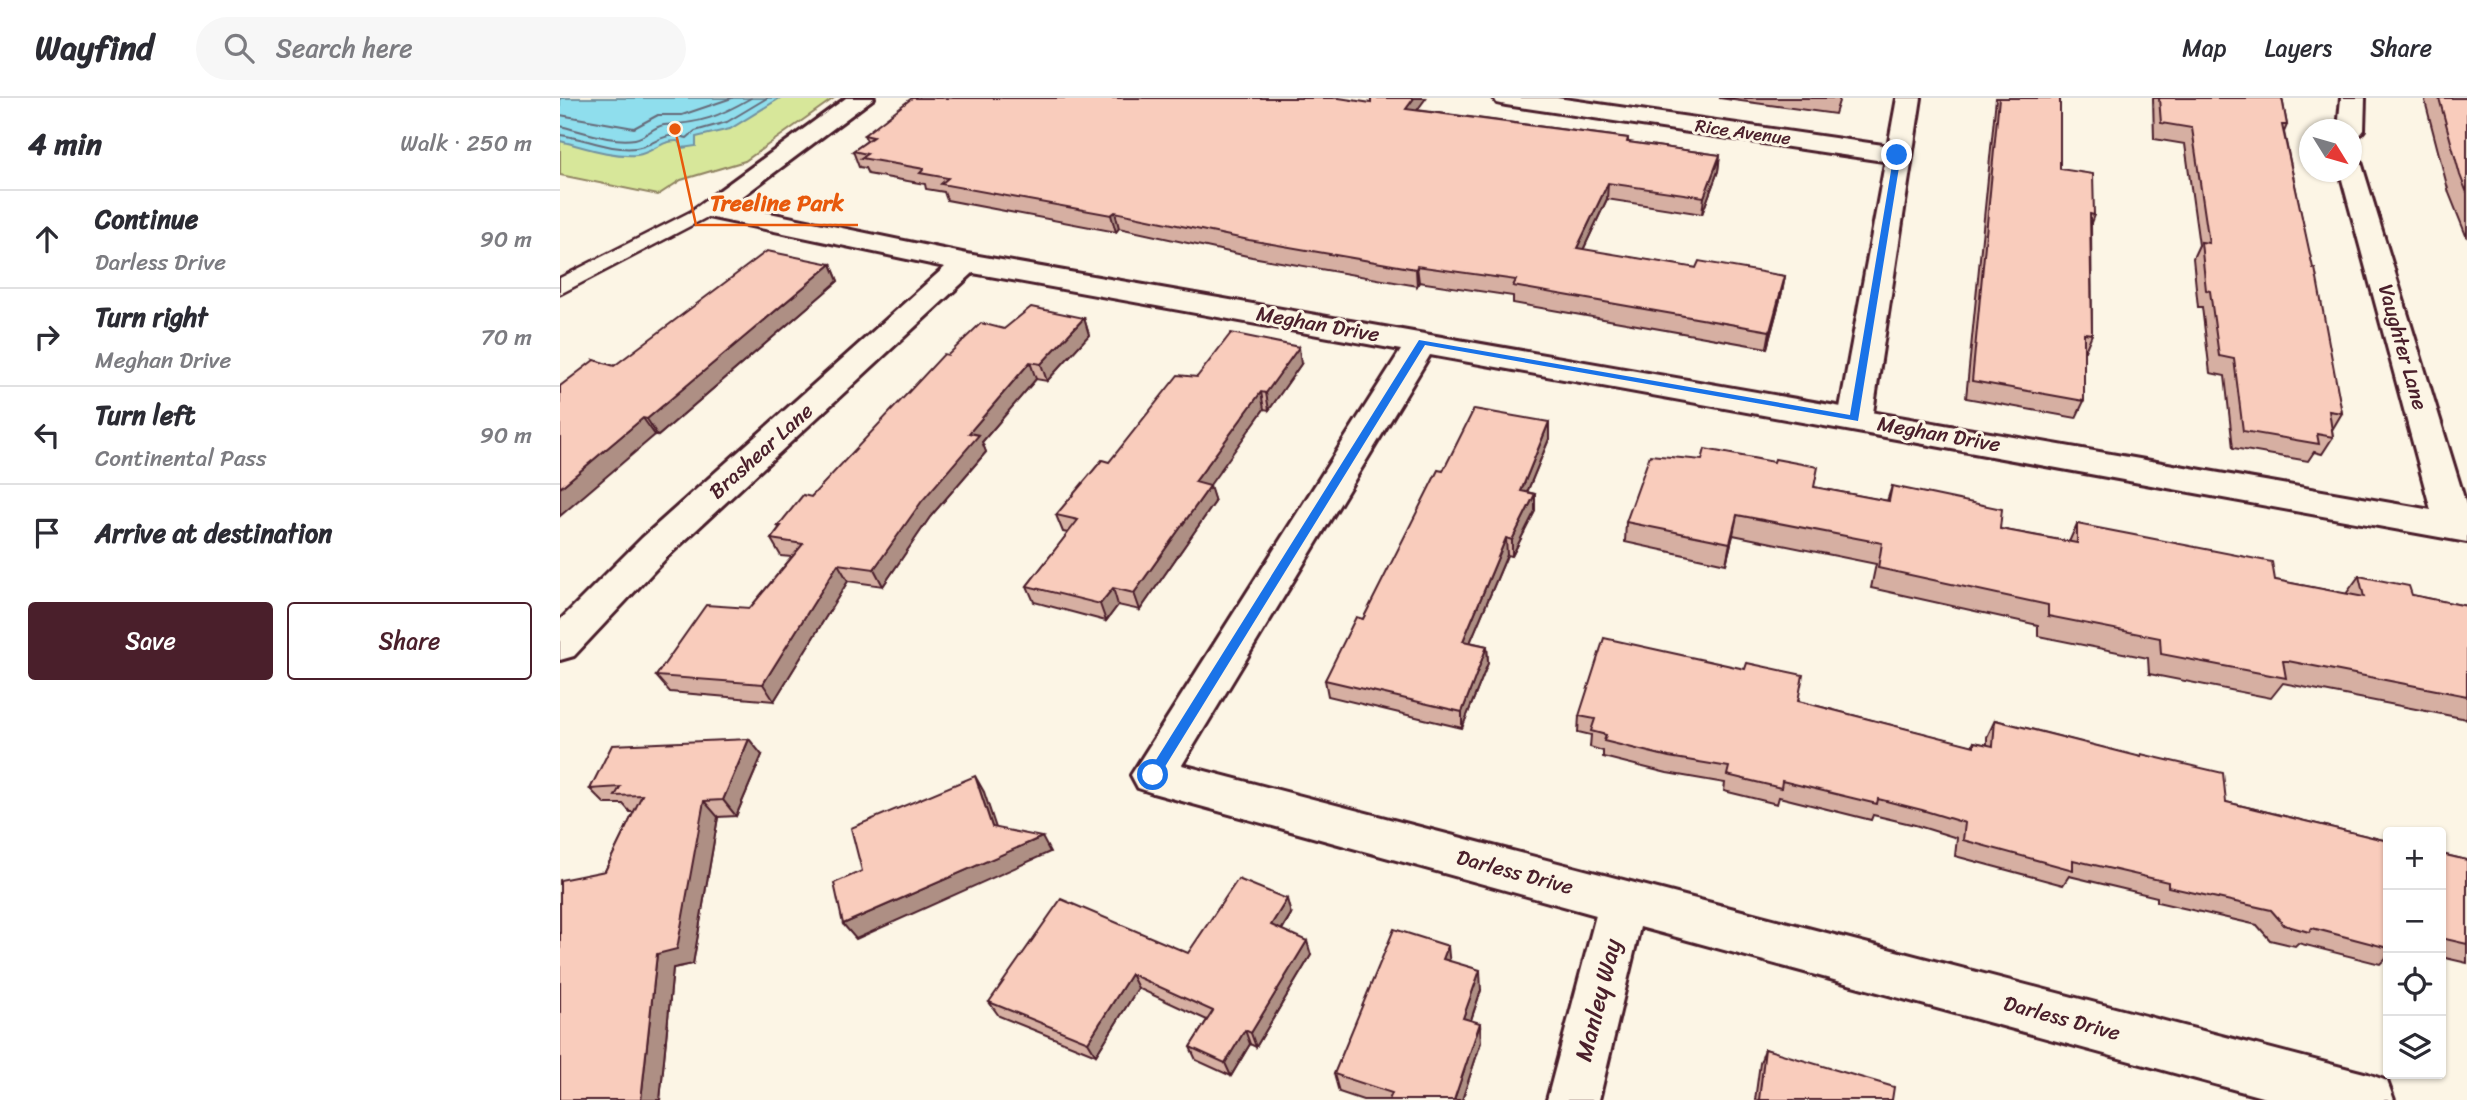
<!DOCTYPE html>
<meta charset="utf-8">
<style>
body{margin:0;font-family:Sriracha,sans-serif;background:#f7f7f7;color:#2b2b33}
.controls{position:absolute;right:21px;bottom:21px;display:grid;overflow:hidden;border-radius:7px;box-shadow:0 2px 5px #0004}
.controls button{width:63px;height:63px;display:grid;place-items:center;padding:0;border:0;border-bottom:2px solid #e1e1e2;background:#fff;color:#2b2b33;font:35px sans-serif}
.compass{position:absolute;left:1739px;top:21px;width:63px;height:63px;border-radius:50%;background:#fff;box-shadow:0 2px 5px #0004;rotate:127deg}
.stop{position:absolute;width:21px;height:21px;margin:-16px;border:5px solid #1a73e8;border-radius:50%;background:#fff}
.stop.end{background:#1a73e8;border-color:#fff;box-shadow:0 2px 7px #0008}
.list{margin:0;padding:0;list-style:none}
h2{display:flex;justify-content:space-between;align-items:center;height:91px;margin:0;padding:0 28px;font-size:30px}
h2 small{font-size:23px;font-weight:400;color:#7c7c81}
.list li{display:grid;grid-template-columns:46px 1fr auto;gap:21px;align-items:center;box-sizing:border-box;height:98px;padding:0 28px;border-top:2px solid #e1e1e2}
.list b{display:block;font-size:26px;white-space:nowrap}
.list p{margin:0;font-size:23px;white-space:nowrap;color:#7c7c81}
.list em{font-size:23px;font-style:normal;color:#7c7c81}
.actions{display:flex;gap:14px;padding:21px 28px}
.actions a{flex:1;padding:16px 0;border:2px solid #4a1f2b;border-radius:7px;text-align:center;font-size:24px;color:#4a1f2b}
.actions .main{background:#4a1f2b;color:#fff}
.icon{flex:none;width:38px;height:38px;fill:none;stroke:currentColor;stroke-width:2;stroke-linecap:round;stroke-linejoin:round}
.map{position:relative;flex:none;width:1907px;height:1002px;overflow:hidden}
header{display:flex;align-items:center;gap:42px;box-sizing:border-box;height:98px;padding:0 35px;background:#fff;border-bottom:2px solid #e1e1e2}
header strong{font-size:33px}
nav{display:flex;gap:38px;margin-inline-start:auto;font-size:24px}
.search{width:490px;height:63px;background:#f7f7f7;display:flex;align-items:center;gap:18px;box-sizing:border-box;padding:0 24px;border-radius:38px;color:#7c7c81;font-size:26px}
main{display:flex}
aside{flex:1;background:#fff}
.map>svg:first-child{display:block}
.green{fill:#d7e79a;stroke:#908362;stroke-width:2}
.water{fill:#8fdeed;stroke:#73929f;stroke-width:2}
.lines{fill:none;stroke-linecap:round;stroke-linejoin:round}
.shore{stroke:#666b79;stroke-width:2}
.lane-casing{stroke:#4a1f2b;stroke-width:5}
.street-casing{stroke:#4a1f2b;stroke-width:6}
.secondary-casing{stroke:#4a1f2b;stroke-width:6}
.lane{fill:#fcf5e5;fill-rule:evenodd}
.street{fill:#fcf5e5;fill-rule:evenodd}
.secondary{fill:#fcf5e5;fill-rule:evenodd}
.wall{fill:#d6afa2;stroke:#4a1f2b;stroke-width:2}
.shaded-wall{fill:#ae8f84;stroke:#4a1f2b;stroke-width:2}
.building{fill:#f9ccbc;stroke:#4a1f2b;stroke-width:2}
.route{fill:#1a73e8}
.labels{text-anchor:middle;dominant-baseline:central;stroke-width:6;stroke-linejoin:round;paint-order:stroke}
.far-street-label{font-size:18px;fill:#4a1f2b;stroke:#fcf5e5}
.street-label{font-size:21px;fill:#4a1f2b;stroke:#fcf5e5}
.near-street-label{font-size:24px;fill:#4a1f2b;stroke:#fcf5e5}
.leader{fill:none;stroke:#e8590c;stroke-width:2.5}
.callout-dot{fill:#e8590c;stroke:#fcf5e5;stroke-width:2.5}
.callout-label{font-size:23px;text-anchor:middle;font-weight:bold;fill:#e8590c;stroke:#fcf5e5;stroke-width:6;stroke-linejoin:round;paint-order:stroke}
</style>
<header>
<strong>Wayfind</strong>
<div class="search"><svg class="icon" aria-label="search" viewBox="0 0 24 24"><circle cx="10" cy="10" r="6"/><path d="M15 15l6 6"/></svg>Search here</div>
<nav><a>Map</a><a>Layers</a><a>Share</a></nav>
</header>
<main>
<aside>
<h2>4 min<small>Walk · 250 m</small></h2>
<ul class="list">
<li><svg class="icon" aria-label="ahead" viewBox="0 0 24 24"><path d="M12 20V5M6 11l6-6 6 6"/></svg><div><b>Continue</b><p>Darless Drive</p></div><em>90 m</em></li>
<li><svg class="icon" aria-label="right" viewBox="0 0 24 24"><path d="M7 20v-9h11M14 6l5 5-5 5"/></svg><div><b>Turn right</b><p>Meghan Drive</p></div><em>70 m</em></li>
<li><svg class="icon" aria-label="left" viewBox="0 0 24 24"><path d="M17 20v-9H6M10 6l-5 5 5 5"/></svg><div><b>Turn left</b><p>Continental Pass</p></div><em>90 m</em></li>
<li><svg class="icon" aria-label="arrive" viewBox="0 0 24 24"><path d="M6 21V4h12l-3 4 3 4H6"/></svg><div><b>Arrive at destination</b></div></li>
</ul>
<div class="actions"><a class="main">Save</a><a>Share</a></div>
</aside>
<div class="map">
<svg width="1907" height="1002" viewBox="0 0 1907 1002">
<rect width="100%" height="100%" fill="#fcf5e5"/>
<filter id="ink" filterUnits="userSpaceOnUse"><feTurbulence type="fractalNoise" baseFrequency=".0143" numOctaves="2"/><feDisplacementMap in="SourceGraphic" scale="14" xChannelSelector="R" yChannelSelector="G"/><feConvolveMatrix kernelMatrix="1 2 1 2 8 2 1 2 1" color-interpolation-filters="sRGB"/></filter>
<g filter="url(#ink)">
<path class="green" d="M0,0h274l-89,63 -64,19 -23,15 -98,-20z"/>
<path class="water" d="M0,0h220l-50,31 -34,8v9l-14,2 -4,-7c-17,-1 -25,12 -41,14 -26,2 -53,-8 -77,-14z"/>
<g class="lines">
<g class="shore">
<path d="M0,17l74,13 24,-13h24l50,-17"/>
<path d="M0,28c22,5 52,17 75,13 11,-2 19,-13 29,-14 38,-2 54,-8 87,-27"/>
<path d="M0,37c25,3 50,16 76,13 22,-3 25,-18 51,-10l8,-7 32,-9 40,-24"/>
</g>
<defs>
<path id="lane" d="M148,105l10,6 -3,4 -155,81v-16z"/>
<g id="street">
<path d="M286,0h28l-143,107 236,49 1464,256 -91,-338h12v-12l9,2 106,346v34l-1037,-187 -248,410 1186,309 19,7 7,19h-121l-633,-173 -41,173h-52l49,-185 -443,-122 -15,-5 -7,-13 270,-425 -428,-77 -305,283 -94,100 -14,4v-40l82,-82 303,-271 -237,-50 -10,-2 -4,-6z"/>
<path d="M934,0h63l340,49 9,2 4,6 -4,6 -9,2 -391,-58 -9,-2z"/>
<path d="M1781,0h24l-1,32 -4,5 -8,3v-8h-14z"/>
</g>
<path id="secondary" d="M1337,0h24l-49,321 -5,8 -12,3 -12,-3 -5,-8z"/>
</defs>
<use href="#lane" class="lane-casing"/>
<use href="#street" class="street-casing"/>
<use href="#secondary" class="secondary-casing"/>
<use href="#lane" class="lane"/>
<use href="#street" class="street"/>
<use href="#secondary" class="secondary"/>
</g>
<g class="wall">
<path d="M1159,0h121l-5,16z"/>
<path d="M1436,0h64v71l34,46 -3,8 1,111 -7,17h-1v50l-8,17 -110,-20z"/>
<path d="M1593,0h129l5,27 -3,7 58,281 -10,17 1,7 -11,17 -8,-2 -6,9 -75,-13 -8,-72 -15,-3 -8,-66h-4l-5,-49 6,-13 -14,-101 -31,-5z"/>
<path d="M1867,0h40v140l-18,-45 -24,-92z"/>
<path d="M857,12l211,28v4l92,13 -2,16 -16,43 -95,-15 -24,51 113,18 89,8 -3,16 -15,56 -254,-45v-7l-94,-14 -2,4 -165,-29 -133,-29 -3,4 -169,-32 -3,-8 -18,-3 -1,-5 -57,-10 -3,-6 -6,-1 -6,-16 14,-10 -3,-6z"/>
<path d="M271,166l7,17 -180,155 -3,-1 -61,-75 20,6z"/>
<path d="M524,220l5,17 -42,46 -11,-2 -54,63 4,10 -56,65 -47,69 -35,-5 -74,120 -104,-9 -14,-16 94,-68 42,-51 -11,-1 -10,-17 8,-11 -1,-2 33,-29 137,-142 56,-26z"/>
<path d="M741,266l-32,46 -5,-1 -55,76 6,17 -75,108 -22,-5 -12,16 -72,-19 -7,-16 41,-53 -5,-1 -7,-17 141,-138z"/>
<path d="M989,324v17l-22,53 8,2v17l-23,45 -5,-1 -37,87 17,4 1,17 -26,65 -134,-32 -3,-16 38,-61 80,-148z"/>
<path d="M1332,388l108,43 69,13 8,-18 198,56 71,14 13,-18 53,19 55,11v113l-184,-36 -12,15 -122,-24 -1,-16 -110,-22v-11l-167,-37 5,-24 -143,-29 -7,29 -101,-22 1,-20 188,-35 73,14z"/>
<path d="M1238,603l174,45 2,-4 13,3v-8l8,-17 144,37 2,-3 85,48 162,39v115l-8,8 -82,-21 -3,3 -25,-6 -13,-15 -100,-23v-5l-88,-21 -6,9 -108,-29 2,-18 -42,-13 -42,-10 -2,5 -92,-23 -2,7 -53,-13 1,-8 -58,-10 -64,-16v-6l-13,-4 1,-12 -13,-3 1,-16z"/>
<path d="M202,657l-26,61 -18,1 -25,147 -20,4 -13,132h-100l45,-229 29,-59h-4l-7,-8h-18l-15,-15z"/>
<path d="M1881,756l26,6v103l-26,-6z"/>
<path d="M731,816l-9,16 29,25 -55,92 -6,-3 -19,32 -35,-16 -6,-13 17,-27 -69,-32 -42,67 -97,-39 -10,-14 199,-49z"/>
<path d="M889,863l32,29 -10,30 10,22 -19,58h-99l-24,-8 -5,-18z"/>
<path d="M1205,951l127,51h-137l5,-37z"/>
</g>
<g class="shaded-wall">
<path d="M854,0h12l-19,26 -1,-15z"/>
<path d="M1160,57l-2,16 -16,43 2,-17z"/>
<path d="M1048,85l-1,16 -31,66 1,-17z"/>
<path d="M555,114l4,16 -3,4 -5,-17z"/>
<path d="M271,166l7,17 -180,155 -11,-17z"/>
<path d="M857,168l2,16 -2,4 -1,-17z"/>
<path d="M1225,178l-3,16 -15,56 3,-17z"/>
<path d="M524,220l5,17 -42,46 -6,-17z"/>
<path d="M739,249l2,17 -32,46 -3,-17z"/>
<path d="M470,264l6,17 -54,63 4,10 -56,65 -47,69 -9,-17 95,-136z"/>
<path d="M701,294l3,17 -64,90 -5,-17z"/>
<path d="M83,320l12,17 -95,81v-28z"/>
<path d="M989,324v17l-28,68v-16z"/>
<path d="M650,388l5,16 -75,108 -6,-17z"/>
<path d="M975,396v17l-23,45v-16z"/>
<path d="M1177,417l-4,20 -7,29 4,-21z"/>
<path d="M946,440l1,17 -43,102 -1,-16z"/>
<path d="M278,466l10,17 -74,120 -11,-17z"/>
<path d="M553,490l5,17 -12,16 -6,-17z"/>
<path d="M927,548l1,17 -26,65v-16z"/>
<path d="M189,641l13,16 -26,61 -13,-16z"/>
<path d="M415,678l9,16 17,51 -9,-16z"/>
<path d="M144,703l14,16 -25,147 -20,4 -13,132h-19l16,-146z"/>
<path d="M482,739l8,15 -194,87 -13,-15z"/>
<path d="M727,801l4,15 -16,26 -4,-15z"/>
<path d="M747,843l4,14 -55,92 -5,-14z"/>
<path d="M888,848l2,20 -7,-7z"/>
<path d="M920,872l1,20 -16,47 -2,-19z"/>
<path d="M571,876l7,14 -42,67 -8,-13z"/>
<path d="M920,925l1,19 -19,58h-8z"/>
<path d="M685,932l5,14 -19,32 -6,-13z"/>
</g>
<g class="building">
<path d="M352,0h427l32,5v-5h43l-8,11 222,29 -1,4 93,13 -16,42 -96,-14 -31,65 119,20 3,-7 86,15 -15,55 -257,-45 3,-6 -99,-14 -1,3 -167,-29 -134,-28 -4,3 -170,-31 7,-6 -28,-5 4,-4 -63,-11 6,-4 -14,-3 20,-14 -9,-2z"/>
<path d="M1439,0h61v71l33,5 1,41 -4,-1 2,120 -8,-1v68l-112,-20z"/>
<path d="M1599,0h123l5,27h-5l31,143h2l27,145 -13,-2 4,26 -16,-3 2,10 -76,-13 -9,-72 -15,-3 -9,-65 -4,-1 -5,-48 8,1 -17,-115 -31,-5z"/>
<path d="M1879,0h28v95l-7,-18z"/>
<path d="M207,153l64,13 -184,155 -4,-1 -83,70v-102l34,-26 20,6z"/>
<path d="M471,209l53,11 -43,46 -11,-2 -61,71 10,2 -57,66 -48,68 -36,-5 -75,120 -107,-8 50,-71 44,3 53,-64 -32,-5 10,-13h-3l25,-31 8,2 133,-143 4,1 33,-32 23,6z"/>
<path d="M671,235l68,14 -33,46 -5,-1 -66,90 15,4 -76,107 -21,-5 -13,16 -73,-18 51,-66 -22,-5 46,-55 7,2 69,-87 19,2z"/>
<path d="M914,311l75,13 -28,69 14,3 -23,46 -6,-2 -43,103 24,5 -25,66 -137,-32 31,-63 7,2 75,-149 5,1z"/>
<path d="M1145,351l69,13 1,-3 43,8 -4,20 75,14 3,-15 110,23 -2,20 77,14v-19l52,10 143,28 3,18 89,17 -5,-21 50,10 3,9 55,11v90l-179,-35h-5l3,17 -125,-24 -1,-16 -112,-22v-11l-170,-37 4,-25 -145,-28 -7,28 -104,-21 24,-67 52,5z"/>
<path d="M1044,540l141,31 2,-6 56,12 -5,26 176,45v-4l19,4 2,-26 146,37v-3l82,19 3,29 162,39v107l-76,-20 -3,4 -25,-7 -13,-15 -103,-23v-5l-95,-22v10l-110,-30 2,-17 -43,-13 -44,-11 -1,5 -95,-23 -1,7 -54,-13 2,-8 -60,-10 -65,-16 2,-6 -15,-4 4,-12 -16,-3z"/>
<path d="M189,641l-26,61 -19,1 -27,148 -20,5 -16,146h-81v-220l45,-9 37,-76 -27,1 5,-9 -30,2 22,-44z"/>
<path d="M415,678l17,51 50,10 -199,87 -9,-41 28,-12 -11,-43z"/>
<path d="M1881,756l26,6v84l-26,-6z"/>
<path d="M678,781l49,20 -16,26 36,16 -56,92 -6,-3 -20,33 -35,-16 23,-36 -82,-37 -43,68 -99,-40 72,-103 127,54z"/>
<path d="M834,831l54,17 -5,13 37,11 -17,48 17,5 -26,77h-65l3,-7 -58,-19z"/>
<path d="M1205,951l129,38 -2,13h-133z"/>
</g>
</g>
<path class="route" d="M1334,55l7,2 -43,266 -433,-76 -267,433h-9v-7l270,-431 431,75z"/>
<g class="labels">
<g class="far-street-label">
<text transform="translate(1183 34) rotate(8)">Rice Avenue</text>
</g>
<g class="street-label">
<text transform="translate(758 226) rotate(10)">Meghan Drive</text>
<text transform="translate(1843 249) rotate(74)">Vaughter Lane</text>
<text transform="translate(1379 336) rotate(10)">Meghan Drive</text>
<text transform="translate(201 353) rotate(-42)">Brashear Lane</text>
<text transform="translate(955 774) rotate(15)">Darless Drive</text>
<text transform="translate(1502 920) rotate(15)">Darless Drive</text>
</g>
<g class="near-street-label">
<text transform="translate(1038 902) rotate(-76)">Manley Way</text>
</g>
</g>
<path class="leader" d="M115 31L136 127H298"/>
<circle class="callout-dot" cx="115" cy="31" r="7"/>
<g class="callout-label">
<text x="217" y="113">Treeline Park</text>
</g>
</svg>
<div class="controls">
<button>+</button>
<button>−</button>
<button><svg class="icon" aria-label="locate" viewBox="0 0 24 24"><circle cx="12" cy="12" r="6"/><path d="M12 2v4M12 18v4M2 12h4M18 12h4"/></svg></button>
<button><svg class="icon" aria-label="layers" viewBox="0 0 24 24"><path d="M12 4l9 5-9 5-9-5zM3 14l9 5 9-5"/></svg></button>
</div>
<svg class="compass" viewBox="-18 -18 36 36"><path d="M0-13l5 13h-10z" fill="#e53935"/><path d="M0 13l5-13h-10z" fill="#7c7c81"/></svg>
<div class="stop" style="left:593px;top:677px"></div>
<div class="stop end" style="left:1337px;top:57px"></div>
</div>
</main>
